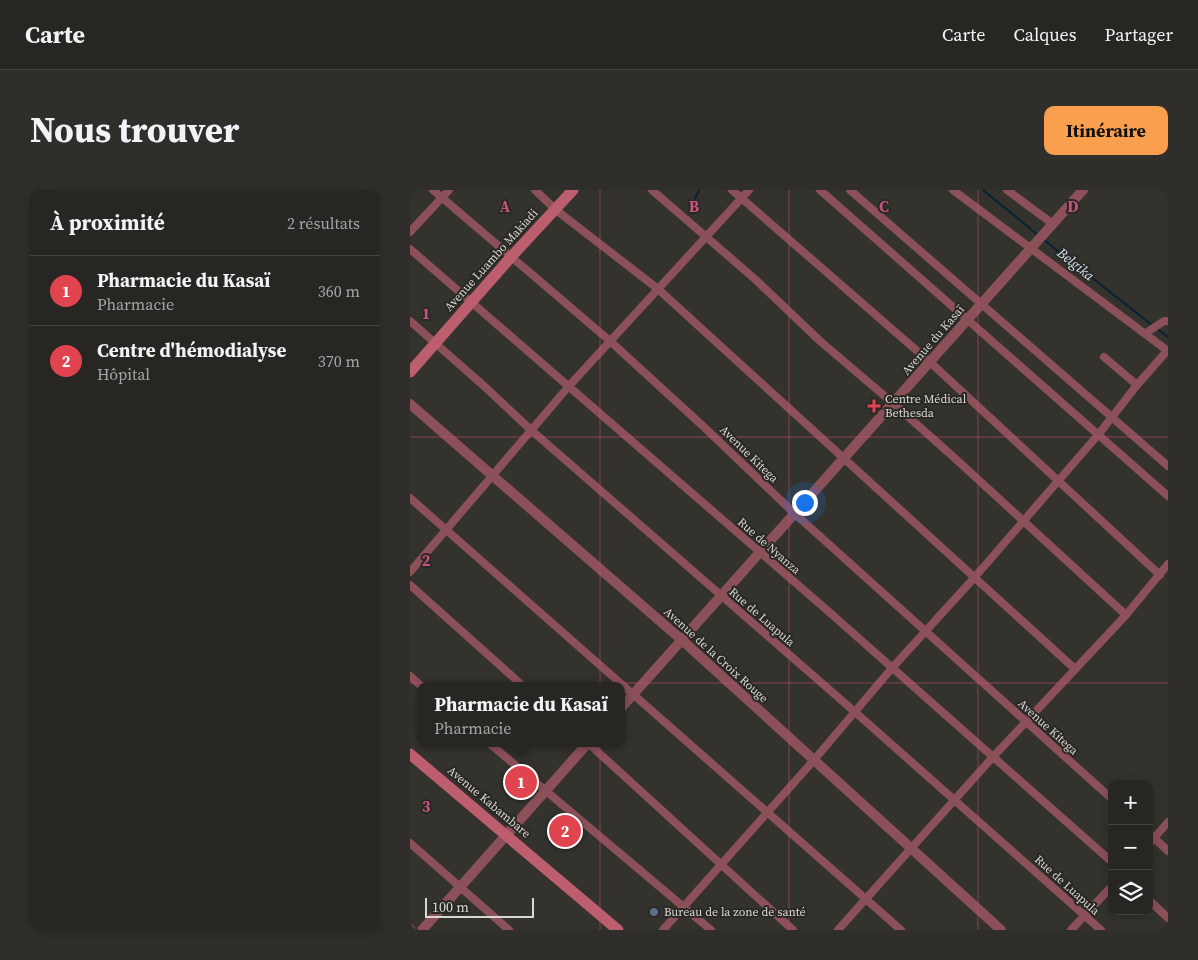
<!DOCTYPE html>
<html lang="fr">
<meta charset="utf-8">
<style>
body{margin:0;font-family:"Source Serif 4",serif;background:#2f2e2a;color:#f1f3f6}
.controls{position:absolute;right:15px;bottom:15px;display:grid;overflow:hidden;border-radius:10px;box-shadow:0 2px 12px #0003}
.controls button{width:45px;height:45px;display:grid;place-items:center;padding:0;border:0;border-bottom:1px solid #434340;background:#272622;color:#f1f3f6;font:25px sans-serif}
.scale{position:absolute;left:15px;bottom:12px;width:109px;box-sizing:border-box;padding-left:5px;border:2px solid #d8d7d4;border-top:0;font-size:14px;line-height:18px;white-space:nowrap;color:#d8d7d4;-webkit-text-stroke:4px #2a2824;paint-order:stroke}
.you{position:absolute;left:394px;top:312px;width:18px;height:18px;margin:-12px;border:4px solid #fff;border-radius:50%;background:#1a73e8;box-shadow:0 0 0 8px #1a73e833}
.badge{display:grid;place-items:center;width:32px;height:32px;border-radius:50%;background:#f99f4d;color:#fff;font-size:16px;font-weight:700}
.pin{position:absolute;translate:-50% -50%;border:2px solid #fff;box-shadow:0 1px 5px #0006}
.popup{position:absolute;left:7px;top:492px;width:208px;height:65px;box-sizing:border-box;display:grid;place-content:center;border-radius:10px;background:#272622;filter:drop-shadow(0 1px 4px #0005);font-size:16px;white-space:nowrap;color:#a4a5a5}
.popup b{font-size:19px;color:#f1f3f6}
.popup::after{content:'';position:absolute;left:50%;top:100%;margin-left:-10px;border:10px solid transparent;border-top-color:#272622}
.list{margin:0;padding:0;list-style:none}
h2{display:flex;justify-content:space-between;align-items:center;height:65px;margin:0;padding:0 20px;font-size:21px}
h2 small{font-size:16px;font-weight:400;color:#a4a5a5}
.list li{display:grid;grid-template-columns:32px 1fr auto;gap:15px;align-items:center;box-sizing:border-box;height:70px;padding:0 20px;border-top:1px solid #434340}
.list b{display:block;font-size:19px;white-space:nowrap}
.list p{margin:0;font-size:16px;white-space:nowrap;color:#a4a5a5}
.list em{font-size:16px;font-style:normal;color:#a4a5a5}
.icon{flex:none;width:28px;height:28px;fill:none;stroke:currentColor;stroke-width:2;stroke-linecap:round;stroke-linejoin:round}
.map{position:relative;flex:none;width:758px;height:740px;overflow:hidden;border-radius:10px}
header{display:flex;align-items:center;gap:30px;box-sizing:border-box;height:70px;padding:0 25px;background:#272622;border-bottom:1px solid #434340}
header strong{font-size:24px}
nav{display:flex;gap:28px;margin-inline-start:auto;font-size:18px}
.intro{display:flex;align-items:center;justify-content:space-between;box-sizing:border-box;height:120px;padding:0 30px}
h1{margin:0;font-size:35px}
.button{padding:12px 22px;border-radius:10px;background:#f99f4d;color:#111;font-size:18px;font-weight:700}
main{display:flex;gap:30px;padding:0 30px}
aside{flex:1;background:#272622;border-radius:10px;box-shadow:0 2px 12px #0003}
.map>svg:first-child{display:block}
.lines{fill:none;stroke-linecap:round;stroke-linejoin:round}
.stream{stroke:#052334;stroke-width:2}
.minor{stroke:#8c5059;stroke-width:8}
.tertiary{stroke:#8c5059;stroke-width:10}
.secondary{stroke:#bd5e6e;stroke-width:11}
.grid{fill:none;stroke:#c9517f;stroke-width:1;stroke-opacity:0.55}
.health-dot{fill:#e0444e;stroke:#2a2824;stroke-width:2}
.service-dot{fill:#5c6f8a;stroke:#2a2824;stroke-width:2}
.labels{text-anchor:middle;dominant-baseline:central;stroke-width:4;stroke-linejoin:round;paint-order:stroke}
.street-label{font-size:12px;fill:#d8d7d4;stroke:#2a2824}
.poi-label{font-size:12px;fill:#d8d7d4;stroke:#2a2824;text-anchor:start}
.water-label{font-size:14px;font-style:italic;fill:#d2e7f6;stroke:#2a2824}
.grid-label{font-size:16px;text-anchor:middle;font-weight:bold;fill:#c9517f;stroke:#2a2824;stroke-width:4;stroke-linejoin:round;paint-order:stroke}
</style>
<header>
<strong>Carte</strong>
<nav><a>Carte</a><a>Calques</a><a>Partager</a></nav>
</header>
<div class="intro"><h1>Nous trouver</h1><a class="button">Itinéraire</a></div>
<main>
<aside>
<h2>À proximité<small>2 résultats</small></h2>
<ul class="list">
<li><span class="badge" style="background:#e0444e">1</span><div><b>Pharmacie du Kasaï</b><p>Pharmacie</p></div><em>360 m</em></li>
<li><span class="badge" style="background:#e0444e">2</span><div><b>Centre d'hémodialyse</b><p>Hôpital</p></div><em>370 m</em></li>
</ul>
</aside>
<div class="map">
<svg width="758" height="740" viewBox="0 0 758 740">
<rect width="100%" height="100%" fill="#34322d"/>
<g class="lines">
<g class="stream">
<path d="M573,0l55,45"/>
<path d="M279,21l10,-21"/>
<path d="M634,50l108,85"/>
<path d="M746,138l12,9"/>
</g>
<g class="minor">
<path d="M23,0l177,151 95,87 89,85 318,286"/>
<path d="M125,0l21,20 102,79 417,380"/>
<path d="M242,0l104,90 64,61 74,63 65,58 167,153"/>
<path d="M322,0l199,173 229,212"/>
<path d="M410,0l348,306"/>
<path d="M440,0l318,276"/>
<path d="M543,0l215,161"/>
<path d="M597,0l46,34"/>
<path d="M0,42l39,-42"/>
<path d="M0,59l418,362 284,251"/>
<path d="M0,131l74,65 47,44 324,282 246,218"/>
<path d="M736,143l18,-12h4"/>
<path d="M694,167l33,28"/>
<path d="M0,308l491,432"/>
<path d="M0,382l159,-186 180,-196"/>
<path d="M0,395l113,101"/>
<path d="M0,486l11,10"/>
<path d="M79,553l222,187"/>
<path d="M178,553l205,187"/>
<path d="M739,643l19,18"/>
<path d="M0,653l99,87"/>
<path d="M739,654l19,-22"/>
<path d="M739,710l19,18"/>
<path d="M0,738l2,2"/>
<path d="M253,740l151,-170 78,-92 82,-90 124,-143 39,-50 30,-34"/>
<path d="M428,740l154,-172 134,-143 42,-51"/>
<path d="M661,740l41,-44"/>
</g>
<g class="tertiary">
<path d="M0,214l273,237 318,289"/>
<path d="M211,518l462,-518"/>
<path d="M12,740l166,-187"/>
</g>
<g class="secondary">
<path d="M0,182l101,-115 62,-67"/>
<path d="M0,564l208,176"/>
</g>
</g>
<path class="grid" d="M190,0v740M379,0v740M568,0v740M0,247h758M0,493h758"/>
<path class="health-dot" d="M461.5 208.5h5v5h5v5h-5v5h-5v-5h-5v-5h5z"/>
<circle class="service-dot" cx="244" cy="722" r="5"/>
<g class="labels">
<g class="street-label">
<text transform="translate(81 70) rotate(-48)">Avenue Luambo Makiadi</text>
<text transform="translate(523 150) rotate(-49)">Avenue du Kasaï</text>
<text transform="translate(339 264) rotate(44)">Avenue Kitega</text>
<text transform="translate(359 356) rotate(41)">Rue de Nyanza</text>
<text transform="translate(352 427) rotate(41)">Rue de Luapula</text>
<text transform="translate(306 465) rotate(42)">Avenue de la Croix Rouge</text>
<text transform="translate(638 537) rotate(42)">Avenue Kitega</text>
<text transform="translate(79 612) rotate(40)">Avenue Kabambare</text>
<text transform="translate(657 695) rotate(42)">Rue de Luapula</text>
</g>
<g class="poi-label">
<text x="475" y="209">Centre Médical<tspan x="475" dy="14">Bethesda</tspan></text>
<text x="254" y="722">Bureau de la zone de santé</text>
</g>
<g class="water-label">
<text transform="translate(666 74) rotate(39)">Belgika</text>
</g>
</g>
<g class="grid-label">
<text x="95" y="22">A</text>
<text x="284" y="22">B</text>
<text x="474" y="22">C</text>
<text x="663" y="22">D</text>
<text x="16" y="129">1</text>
<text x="16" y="376">2</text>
<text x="16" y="622">3</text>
</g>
</svg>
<div class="controls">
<button>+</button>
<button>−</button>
<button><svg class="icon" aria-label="layers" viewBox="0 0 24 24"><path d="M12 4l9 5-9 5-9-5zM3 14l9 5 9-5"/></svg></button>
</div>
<div class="scale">100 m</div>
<div class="you"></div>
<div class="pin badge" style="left:111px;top:592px;background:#e0444e">1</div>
<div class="popup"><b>Pharmacie du Kasaï</b>Pharmacie</div>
<div class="pin badge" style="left:155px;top:641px;background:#e0444e">2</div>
</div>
</main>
